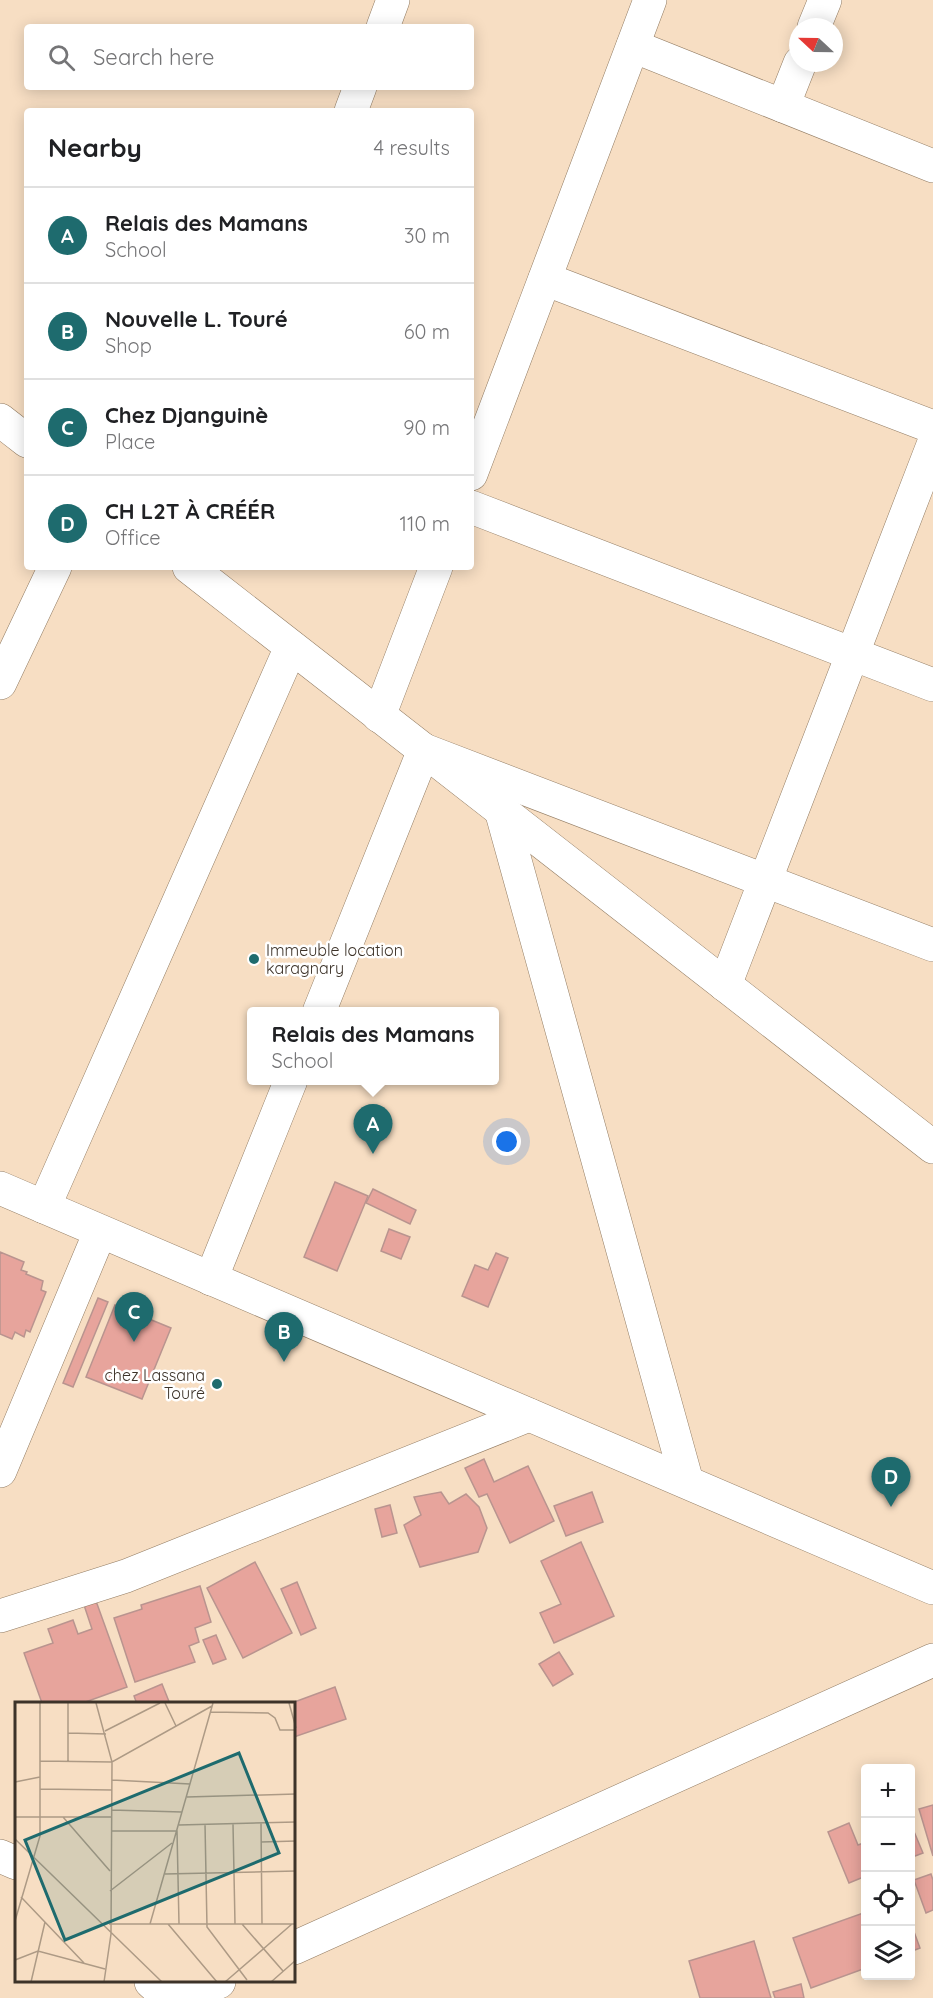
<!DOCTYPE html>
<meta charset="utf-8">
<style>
body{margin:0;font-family:Quicksand,sans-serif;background:#f6f6f6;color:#202124}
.controls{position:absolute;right:18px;bottom:18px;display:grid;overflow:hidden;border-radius:6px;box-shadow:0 3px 15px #0003}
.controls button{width:54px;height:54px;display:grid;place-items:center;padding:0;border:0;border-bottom:2px solid #e0e0e0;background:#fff;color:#202124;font:30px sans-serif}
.compass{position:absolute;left:789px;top:18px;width:54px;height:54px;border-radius:50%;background:#fff;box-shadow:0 3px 15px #0003;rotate:292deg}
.you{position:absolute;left:507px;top:1142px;width:21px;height:21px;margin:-15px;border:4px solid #fff;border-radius:50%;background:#1a73e8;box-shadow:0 0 0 9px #1a73e833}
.badge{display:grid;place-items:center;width:39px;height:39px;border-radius:50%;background:#1e6b6e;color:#fff;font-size:20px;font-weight:700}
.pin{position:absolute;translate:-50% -50px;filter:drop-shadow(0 2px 3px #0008)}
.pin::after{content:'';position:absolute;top:32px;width:21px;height:18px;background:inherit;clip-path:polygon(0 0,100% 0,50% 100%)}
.popup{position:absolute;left:247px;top:1007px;width:252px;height:78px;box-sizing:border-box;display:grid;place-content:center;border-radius:6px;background:#fff;filter:drop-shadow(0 2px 4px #0005);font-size:20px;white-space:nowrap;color:#757577}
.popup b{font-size:22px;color:#202124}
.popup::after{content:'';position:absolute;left:50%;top:100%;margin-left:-12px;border:12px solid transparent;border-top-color:#fff}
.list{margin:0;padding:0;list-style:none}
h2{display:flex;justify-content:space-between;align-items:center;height:78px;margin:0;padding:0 24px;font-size:26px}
h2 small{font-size:20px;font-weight:400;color:#757577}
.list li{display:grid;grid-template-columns:39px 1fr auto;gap:18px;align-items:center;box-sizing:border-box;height:96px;padding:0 24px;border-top:2px solid #e0e0e0}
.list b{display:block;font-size:22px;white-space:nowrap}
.list p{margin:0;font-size:20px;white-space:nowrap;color:#757577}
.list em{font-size:20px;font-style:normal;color:#757577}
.icon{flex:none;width:33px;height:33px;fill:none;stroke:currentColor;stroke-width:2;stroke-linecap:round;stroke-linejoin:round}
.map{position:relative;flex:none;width:933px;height:1998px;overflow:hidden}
.search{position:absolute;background:#fff;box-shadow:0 3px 15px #0003;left:24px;top:24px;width:450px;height:66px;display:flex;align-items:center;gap:15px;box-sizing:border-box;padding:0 21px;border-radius:6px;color:#757577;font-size:22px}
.panel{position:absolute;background:#fff;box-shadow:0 3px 15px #0003;left:24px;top:108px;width:450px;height:462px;border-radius:6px}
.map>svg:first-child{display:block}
.building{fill:#e7a49c;stroke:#b9948f;stroke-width:1.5}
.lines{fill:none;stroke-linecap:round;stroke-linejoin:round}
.minor-casing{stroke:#927c63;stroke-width:34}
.minor{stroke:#fff;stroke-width:33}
.poi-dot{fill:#1e6b6e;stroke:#fff;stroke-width:2}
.labels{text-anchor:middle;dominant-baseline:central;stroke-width:5;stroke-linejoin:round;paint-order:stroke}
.poi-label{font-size:16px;fill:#3d3329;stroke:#fff;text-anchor:start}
.inset-road{fill:none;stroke:#ad9a85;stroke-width:1.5}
.view{fill:#1e6b6e;fill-opacity:0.15;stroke:#1e6b6e;stroke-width:3}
.inset-edge{fill:none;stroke:#3d3329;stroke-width:3}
</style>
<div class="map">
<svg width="933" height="1998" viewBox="0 0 933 1998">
<rect width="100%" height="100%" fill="#f7dec3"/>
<g class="building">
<path d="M335,1182l33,14 -31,75 -33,-14z"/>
<path d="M373,1189l43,21 -6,14 -44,-21z"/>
<path d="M389,1229l21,8 -9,22 -20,-8z"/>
<path d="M0,1252l24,10 -3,8 6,2 -1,2 17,7 -2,9 5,2 -16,40 -4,-2 -2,7 -9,-5 -3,7 -12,-5z"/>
<path d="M496,1253l12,5 -20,49 -26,-11 13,-31 13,5z"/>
<path d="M98,1298l10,4 -35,85 -10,-4z"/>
<path d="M115,1305l56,23 -29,71 -56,-22z"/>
<path d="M484,1459l10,23 34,-16 26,55 -44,22 -23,-49 -8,3 -14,-29z"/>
<path d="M441,1492l8,12 17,-10 13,13 8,21 -9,24 -58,15 -16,-42 17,-10 -7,-18z"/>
<path d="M592,1492l11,30 -37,14 -12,-30z"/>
<path d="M390,1505l7,28 -15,4 -7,-28z"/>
<path d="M581,1542l33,74 -60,27 -14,-30 21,-9 -20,-43z"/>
<path d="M255,1562l37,71 -49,25 -36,-70z"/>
<path d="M297,1582l19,46 -15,7 -20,-46z"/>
<path d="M200,1586l11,36 -16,6 4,14 -10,4 6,16 -60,20 -21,-64 28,-9 -1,-4z"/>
<path d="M96,1601l31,86 -47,17h-41l3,-1 -18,-50 29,-10 -5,-14 25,-9 5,14 14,-5 -8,-24z"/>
<path d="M216,1635l10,24 -13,5 -10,-24z"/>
<path d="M559,1652l14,22 -20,12 -14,-22z"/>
<path d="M162,1684l8,20h-33l-3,-8z"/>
<path d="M335,1687l11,32 -52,18v-33h-5z"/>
<path d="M933,1805v51l-14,-47z"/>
<path d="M910,1822l13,31 -13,5z"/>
<path d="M849,1823l9,22 8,-3v34l-17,7 -21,-51z"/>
<path d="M931,1874l2,6v30l-7,3 -12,-33z"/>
<path d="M866,1912v56l-55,20 -18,-50z"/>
<path d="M910,1921l10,27 -10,4z"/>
<path d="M754,1941l17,57h-71l-11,-37z"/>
<path d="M801,1984l3,14h-29l-2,-6z"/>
</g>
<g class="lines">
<defs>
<g id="minor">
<path d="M383,27l10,-27"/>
<path d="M814,27l11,-27"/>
<path d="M633,46l300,120"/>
<path d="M783,106l17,-43"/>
<path d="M351,111l9,-24"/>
<path d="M545,279l388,148"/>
<path d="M0,420l27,21"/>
<path d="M471,474l179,-474"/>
<path d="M471,507l462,178"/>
<path d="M189,567l744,580"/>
<path d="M0,683l55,-116"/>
<path d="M379,716l57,-149"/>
<path d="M501,810l186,672"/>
<path d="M725,985l208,-540"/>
<path d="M319,1012l105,-262 509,195"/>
<path d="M0,1188l933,400"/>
<path d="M44,1207l247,-560"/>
<path d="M211,1279l80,-199"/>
<path d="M0,1471l100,-239"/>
<path d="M0,1616l126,-40 403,-161"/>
<path d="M0,1856l16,7"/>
<path d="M294,1948l639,-288"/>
<path d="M151,1982l18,16"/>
<path d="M182,1998l37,-16"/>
</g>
</defs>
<use href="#minor" class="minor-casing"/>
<use href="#minor" class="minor"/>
</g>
<g class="poi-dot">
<circle cx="254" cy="959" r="6"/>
<circle cx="217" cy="1384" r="6"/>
</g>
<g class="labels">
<g class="poi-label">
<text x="266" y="950">Immeuble location<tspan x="266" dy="18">karagnary</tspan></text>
<text x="205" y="1375" text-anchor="end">chez Lassana<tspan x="205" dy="18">Touré</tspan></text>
</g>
</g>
<g transform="translate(15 1702)">
<rect width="280" height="280" fill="#f7dec3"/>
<path class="inset-road" d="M81,1l16,59 -1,172 -7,48M150,1l11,23M274,1l7,25M196,10l57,1 7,5 5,12h16M90,29l55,-28M53,31l38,1M25,59l72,1 100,-56M53,60v-59M97,78l78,4M0,80l25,-5M25,87l72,1M172,95l109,-3M96,108l71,2M0,115h96M48,115l47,54M246,121l1,101M190,122l2,103 40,53M218,122l2,100M164,123l117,-3M96,129h66l2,93M0,137l147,143M246,140l35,-1M150,172l131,-3M95,189l62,-48M6,195l63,66M0,219l25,-85v-133M94,222h187M135,222l63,-221M153,222l49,58M227,222l41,47M0,258l23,-9 67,18M16,280l14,-60M210,280l67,-58M256,280l25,-22"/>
<path class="view" d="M224,51l40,100 -214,87 -40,-100z"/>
<rect width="280" height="280" class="inset-edge"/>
</g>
</svg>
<div class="controls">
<button>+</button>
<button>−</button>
<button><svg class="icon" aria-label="locate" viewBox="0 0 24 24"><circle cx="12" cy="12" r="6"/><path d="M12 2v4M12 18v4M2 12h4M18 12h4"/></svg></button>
<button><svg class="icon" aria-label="layers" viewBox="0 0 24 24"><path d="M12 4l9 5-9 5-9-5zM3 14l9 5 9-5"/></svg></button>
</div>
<svg class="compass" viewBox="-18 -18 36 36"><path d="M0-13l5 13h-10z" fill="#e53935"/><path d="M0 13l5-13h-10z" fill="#757577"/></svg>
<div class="you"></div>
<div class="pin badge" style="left:373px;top:1154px">A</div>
<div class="popup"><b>Relais des Mamans</b>School</div>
<div class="pin badge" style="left:284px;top:1362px">B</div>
<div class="pin badge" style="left:134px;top:1342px">C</div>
<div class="pin badge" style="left:891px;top:1507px">D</div>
<div class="search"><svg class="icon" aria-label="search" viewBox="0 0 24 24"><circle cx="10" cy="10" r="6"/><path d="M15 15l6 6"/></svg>Search here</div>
<section class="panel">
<h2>Nearby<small>4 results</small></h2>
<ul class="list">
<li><span class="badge">A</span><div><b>Relais des Mamans</b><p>School</p></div><em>30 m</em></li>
<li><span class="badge">B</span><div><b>Nouvelle L. Touré</b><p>Shop</p></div><em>60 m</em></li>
<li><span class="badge">C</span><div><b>Chez Djanguinè</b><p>Place</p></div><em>90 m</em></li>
<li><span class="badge">D</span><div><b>CH L2T À CRÉÉR</b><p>Office</p></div><em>110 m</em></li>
</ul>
</section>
</div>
